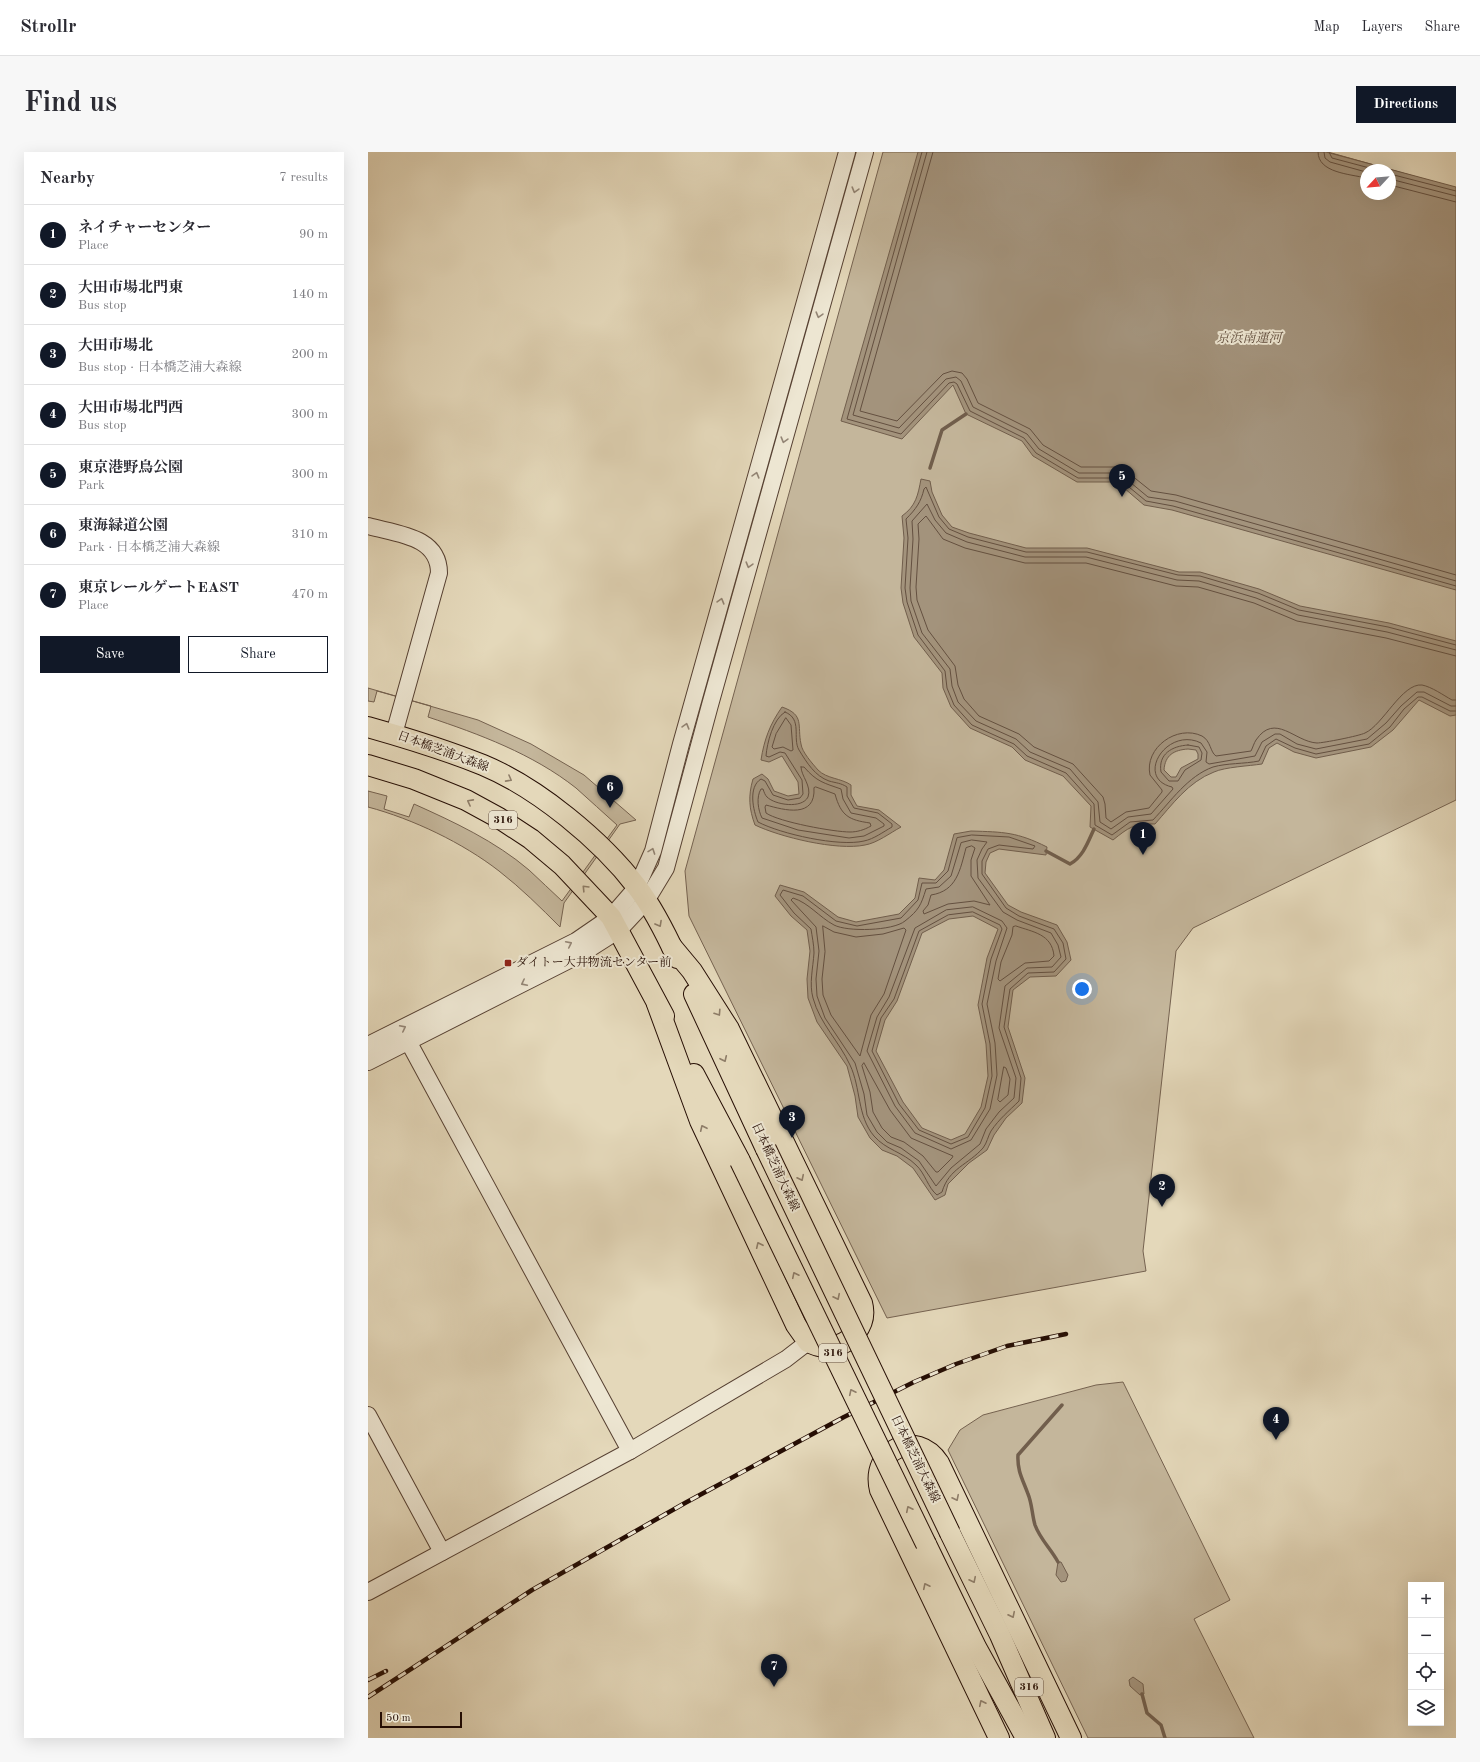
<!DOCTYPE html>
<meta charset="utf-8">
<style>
body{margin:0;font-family:"Old Standard TT","Noto Serif JP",serif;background:#f7f7f7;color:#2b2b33}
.controls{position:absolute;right:12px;bottom:12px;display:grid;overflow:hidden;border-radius:0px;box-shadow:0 4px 16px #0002}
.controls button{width:36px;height:36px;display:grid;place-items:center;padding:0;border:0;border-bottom:1px solid #e1e1e2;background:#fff;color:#2b2b33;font:20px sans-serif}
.compass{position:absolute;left:992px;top:12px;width:36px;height:36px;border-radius:50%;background:#fff;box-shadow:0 4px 16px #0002;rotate:244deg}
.scale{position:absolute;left:12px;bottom:10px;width:82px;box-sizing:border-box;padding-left:4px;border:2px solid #260e04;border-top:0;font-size:11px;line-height:14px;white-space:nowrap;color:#260e04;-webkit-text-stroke:3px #ede6d2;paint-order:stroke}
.you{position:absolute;left:714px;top:837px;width:14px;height:14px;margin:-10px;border:3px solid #fff;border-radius:50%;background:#1a73e8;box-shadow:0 0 0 6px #1a73e833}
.badge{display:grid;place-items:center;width:26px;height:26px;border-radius:50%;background:#111827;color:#fff;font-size:13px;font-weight:700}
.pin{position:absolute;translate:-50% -33px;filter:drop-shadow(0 1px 2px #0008)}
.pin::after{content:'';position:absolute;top:21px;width:14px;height:12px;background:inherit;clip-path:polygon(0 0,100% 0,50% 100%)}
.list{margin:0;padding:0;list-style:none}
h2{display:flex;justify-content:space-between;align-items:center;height:52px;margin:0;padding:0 16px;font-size:17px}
h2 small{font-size:13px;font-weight:400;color:#7c7c81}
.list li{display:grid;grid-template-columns:26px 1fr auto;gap:12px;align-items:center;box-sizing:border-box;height:60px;padding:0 16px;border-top:1px solid #e1e1e2}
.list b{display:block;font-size:15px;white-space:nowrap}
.list p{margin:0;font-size:13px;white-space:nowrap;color:#7c7c81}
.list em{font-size:13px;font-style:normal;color:#7c7c81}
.actions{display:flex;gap:8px;padding:12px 16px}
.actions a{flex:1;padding:9px 0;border:1px solid #111827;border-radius:0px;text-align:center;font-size:14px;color:#111827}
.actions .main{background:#111827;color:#fff}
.icon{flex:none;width:22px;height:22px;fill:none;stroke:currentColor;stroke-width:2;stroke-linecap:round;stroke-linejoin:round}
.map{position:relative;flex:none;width:1088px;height:1586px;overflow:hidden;border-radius:0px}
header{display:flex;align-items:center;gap:24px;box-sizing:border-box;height:56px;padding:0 20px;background:#fff;border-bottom:1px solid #e1e1e2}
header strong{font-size:19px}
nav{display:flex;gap:22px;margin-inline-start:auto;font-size:14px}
.intro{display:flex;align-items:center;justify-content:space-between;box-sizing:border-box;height:96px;padding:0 24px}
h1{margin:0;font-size:28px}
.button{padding:10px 18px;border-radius:0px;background:#111827;color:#fff;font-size:14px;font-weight:700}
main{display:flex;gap:24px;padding:0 24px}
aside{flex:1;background:#fff;border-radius:0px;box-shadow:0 4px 16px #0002}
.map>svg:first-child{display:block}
.green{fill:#c4b69b;stroke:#756250;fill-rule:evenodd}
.water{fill:#a3937c;stroke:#715e4c;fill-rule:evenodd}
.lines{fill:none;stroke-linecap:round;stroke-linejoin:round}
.shore{stroke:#645040;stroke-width:1}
.stream{stroke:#715e4c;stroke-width:3.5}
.tertiary-casing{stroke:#564032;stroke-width:18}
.primary-casing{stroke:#260e04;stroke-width:22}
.tertiary{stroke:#ede6d2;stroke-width:16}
.primary{stroke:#e4d8ba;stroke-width:20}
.rail-casing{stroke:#260e04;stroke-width:4.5}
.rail{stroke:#ede6d2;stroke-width:3;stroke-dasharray:9;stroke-linecap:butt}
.primary-bridge-casing{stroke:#260e04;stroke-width:22;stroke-linecap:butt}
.primary-bridge{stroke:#e4d8ba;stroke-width:20}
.oneway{stroke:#938575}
.oneway2{stroke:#8e7d68}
.poi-dot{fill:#8f2418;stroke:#ede6d2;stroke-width:1.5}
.labels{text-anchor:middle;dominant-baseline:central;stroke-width:4;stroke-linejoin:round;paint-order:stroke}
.shield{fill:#ede6d2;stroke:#624f42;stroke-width:1}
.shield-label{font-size:11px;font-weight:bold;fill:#260e04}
.street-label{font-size:12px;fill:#260e04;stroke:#ede6d2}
.poi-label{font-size:12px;fill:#260e04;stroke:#ede6d2;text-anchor:start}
.water-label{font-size:13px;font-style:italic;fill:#5e4a3a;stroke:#ede6d2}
</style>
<header>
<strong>Strollr</strong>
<nav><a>Map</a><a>Layers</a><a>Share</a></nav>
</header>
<div class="intro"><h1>Find us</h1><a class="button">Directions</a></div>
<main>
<aside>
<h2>Nearby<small>7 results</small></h2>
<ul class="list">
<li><span class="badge">1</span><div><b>ネイチャーセンター</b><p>Place</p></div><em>90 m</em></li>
<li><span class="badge">2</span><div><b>大田市場北門東</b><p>Bus stop</p></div><em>140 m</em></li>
<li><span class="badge">3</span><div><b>大田市場北</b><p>Bus stop · 日本橋芝浦大森線</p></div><em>200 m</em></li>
<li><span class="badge">4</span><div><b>大田市場北門西</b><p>Bus stop</p></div><em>300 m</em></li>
<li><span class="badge">5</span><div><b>東京港野鳥公園</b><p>Park</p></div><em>300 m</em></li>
<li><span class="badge">6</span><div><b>東海緑道公園</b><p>Park · 日本橋芝浦大森線</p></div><em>310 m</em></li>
<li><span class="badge">7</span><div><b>東京レールゲートEAST</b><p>Place</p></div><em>470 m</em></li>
</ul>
<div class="actions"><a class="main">Save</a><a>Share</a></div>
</aside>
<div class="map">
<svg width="1088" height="1586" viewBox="0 0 1088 1586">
<rect width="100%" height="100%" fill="#e4d8ba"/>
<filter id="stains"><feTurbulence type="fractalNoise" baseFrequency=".005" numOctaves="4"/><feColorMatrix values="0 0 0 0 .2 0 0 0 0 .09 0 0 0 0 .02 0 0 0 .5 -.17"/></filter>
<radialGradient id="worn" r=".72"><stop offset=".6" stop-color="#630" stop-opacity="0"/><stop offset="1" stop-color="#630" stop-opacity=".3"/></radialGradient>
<g class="green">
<path d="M515,0h445l128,36v612l-263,128 -17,23 -33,300 3,20 -259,47 -198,-402 -4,-45zM998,18h24v24h-24z"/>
<path d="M0,536l110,32 53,24 53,31 52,45 -16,4 -56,79 -4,24c-19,-19 -39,-39 -61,-56 -36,-28 -86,-52 -131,-64v-16l19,5 -3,13 25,8 5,-13c40,18 81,37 115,66 11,10 22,21 33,31l55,-76c-14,-12 -27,-25 -41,-37 -43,-34 -97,-54 -148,-71l3,-11 -54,-15 -3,11 -6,-1z"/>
<path d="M755,1230l107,218 -36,19 60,119h-166l-140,-288 12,-20 23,-15 113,-30z"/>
</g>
<g class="water">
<path d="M550,0h408l130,35v403l-284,-80 -28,-5 -27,-23h-40l-44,-26 -11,-15 -56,-27 -13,-29 -51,54 -61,-18zM998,18h24v24h-24z"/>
<path d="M553,327l9,2 2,11 10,23 10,12 17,6 57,15h61l92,24h21l59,17 41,17 89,17 67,18v74l-6,1 -31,-16 -26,30 -22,17 -55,11 -22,-6 -17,-9 -8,5 -7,16c-13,2 -37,3 -48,8 -26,10 -42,33 -59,52 -21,-1 -27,4 -42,16l-23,-13 1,-21 -28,-30 -38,-16 -13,-13 -42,-19 -19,-21 -8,-19 -1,-15 -28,-36 -11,-34 -2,-15 3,-50 -2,-22c14,-10 16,-21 19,-37zM820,597l8,1 2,4v5l-17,9 -5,9h-5l-7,-7c1,-15 10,-20 24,-21z"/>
<path d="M414,555c23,8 15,18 19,37 1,8 11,19 17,26 9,9 23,8 33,15v10l6,11 22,4 22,17c-11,6 -24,16 -36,18 -28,6 -85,-8 -110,-20 -6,-16 -7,-29 -2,-46l9,-5 6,5 6,12 14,5 11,-2 -1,-12 -16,-26 -13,6 -8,-2c3,-20 9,-36 21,-53z"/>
<path d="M603,679c33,1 46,1 76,16l-1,8 -47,-6 -9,4 -4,9 -1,11 23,32 13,7 36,13 10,17 4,18 -15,16 -26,1 -17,13 -5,37 17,51 -3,25 -16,15 -12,17 -7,15 -18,13 -21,21 -3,11 -10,5 -22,-32 -16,-12 -15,-6 -12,-12 -12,-21 -3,-21 -8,-30 -30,-44 -9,-24 -1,-19 3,-28 -3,-21 -16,-14 -16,-20 5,-11 24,7 34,25 18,5 43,-8 16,-16 4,-20 16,2 9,-10 10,-36zM605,764l25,13 -11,29 -9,47 8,39 2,32 -7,31 -16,27 -14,6 -29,-12 -19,-26 -27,-51 9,-31 12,-19 25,-68 27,-14z"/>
<path d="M690,1410h3l7,13 -2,6 -5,1 -5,-7z"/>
<path d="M765,1525l10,7 1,10 -4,1 -10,-9 -1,-6z"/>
</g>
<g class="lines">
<g class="shore">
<path d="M554,0l-75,267 54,15 48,-51 5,-1 3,2 13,27 54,27 12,15 42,25h40l28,23 27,5 283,80"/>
<path d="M559,0l-74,263 46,13 47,-49 10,-2 5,4 12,26 54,27 12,15 40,24h40l29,24 27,4 281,80"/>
<path d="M565,0l-73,259 37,10 46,-47 9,-3 10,2 5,6 11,24 52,26 13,16 38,22h40l30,24 25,4 280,80"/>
<path d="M950,0c0,21 32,22 48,26"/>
<path d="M956,0l1,6 5,4 36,10"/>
<path d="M961,0l3,6 45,12"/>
<path d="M1022,22l66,17"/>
<path d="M1022,27l66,17"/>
<path d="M1022,33l66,17"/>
<path d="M1088,493l-68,-18 -89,-17 -41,-17 -58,-17 -22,-1 -91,-23h-61l-58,-15 -19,-8 -10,-12 -13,-30 -2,2c-3,13 -8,20 -18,30l2,19 -3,50 2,14 11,33 27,36 2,17 7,17 18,20 42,19 13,12 39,17 28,31 1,21 17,10 18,-13 23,-2c18,-19 35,-44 60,-53 14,-4 31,-3 46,-6l7,-15 10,-7 19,9 21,6 53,-10 21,-17 14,-18 14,-12h4l28,14h6"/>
<path d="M1088,498l-69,-18 -89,-17 -42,-17 -57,-17 -22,-1 -91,-23h-61l-58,-15 -21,-9 -11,-13 -8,-16 -15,17 1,18 -3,49 1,13 11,32 28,36 2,17 6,16 18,19 40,18 14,13 40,17 28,33 2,20 11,7 17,-12 23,-3 22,-25 -1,-2c-38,-9 -5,-61 29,-44l6,9 -1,10 3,2 46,-8 7,-14 13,-8h5l17,10 19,5 51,-10 19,-16 15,-17 16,-14h7l27,14h5"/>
<path d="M1088,504l-70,-18 -89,-17 -43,-18 -56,-16 -22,-1 -90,-23h-61l-60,-15 -22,-9 -17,-23 -8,8 1,15 -3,48 1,13 11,30 27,36 3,19 6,14 15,17 40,18 15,13 39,17 30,33 2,7 1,14 5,4 15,-10 23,-4 13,-16v-2l-12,-15c-6,-27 27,-51 52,-39 9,5 8,16 14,20l35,-5c2,-4 3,-8 5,-11 19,-28 39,2 61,3 6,0 42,-7 48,-10 18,-8 37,-50 57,-48 10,2 21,10 30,15h4"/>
<path d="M417,560c18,7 7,26 14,38 8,13 16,26 30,31 7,2 12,2 18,6v9l7,12 24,5 14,11v3c-9,5 -18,12 -28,14 -25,6 -83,-7 -106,-19 -5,-12 -10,-35 3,-43l4,2 8,14 15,5 12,-2 3,-4 -1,-14 -17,-27 -5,-1 -11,5 -3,-1c1,-13 7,-37 19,-44z"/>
<path d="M418,566l5,7 2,25 -2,1 -8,-4 -9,2 -2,-2 4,-13z"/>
<path d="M820,593l11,2 3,6 -1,7 -16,10 -7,11h-9l-8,-9c-3,-18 11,-26 27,-27z"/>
<path d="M433,615h3c13,15 20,16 37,22l2,10 8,14 25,5 8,6v2l-20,10 -15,2 -51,-8 -36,-12c-4,-8 -6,-21 -1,-29h2c1,3 2,6 4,8 8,8 35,12 41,0 4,-11 -7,-21 -7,-30z"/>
<path d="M448,635l19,7c6,22 14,26 35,29l1,3c-7,4 -14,6 -21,6 -16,0 -71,-10 -84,-19l-1,-6 1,-2c18,5 50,14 48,-17z"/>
<path d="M604,683l37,2 26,9 -2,3 -34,-4 -11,4 -6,12v13l24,34 13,8 35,13 9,14 3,16 -12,13 -26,1 -18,16 -6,38 17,51 -2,23c-10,10 -20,18 -28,30 -3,5 -4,12 -8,17 -15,17 -34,20 -41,44l-5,3c-9,-7 -12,-22 -21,-30 -13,-13 -30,-15 -42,-29 -17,-20 -13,-48 -24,-71 -11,-24 -30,-41 -37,-67 -4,-14 0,-30 1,-45 0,-8 -2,-17 -3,-24l-17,-16 -14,-18 3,-5 20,6 33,25 21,5 44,-8 17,-18 4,-17h14l12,-12 9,-33z"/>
<path d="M604,688l15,2 -5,7 -5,11 1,18 25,34 14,8 34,13 7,12 3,12 -9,10 -25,1 -22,18 -6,42 17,50 -2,20 -15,14 -13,17 -6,15 -29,24 -15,18 -17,-25 -18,-13 -14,-6 -10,-10 -10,-17 -3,-21 -9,-31 -30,-45 -8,-22 -1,-17 3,-28 -3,-24 -25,-27 2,-2c16,5 26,19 41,27 13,7 59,6 71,-4 14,-11 16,-16 21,-32l13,-2 12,-11 10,-33z"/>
<path d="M604,694l3,2 -4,12v16l19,29 -16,-4 -26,3 -24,10 -1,-3 5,-6 3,-10c26,-4 29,-25 35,-47z"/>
<path d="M605,755l29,14 5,7 -11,33 -9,43 8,39 2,32 -7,34 -19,31 -20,9 -36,-16 -20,-27 -28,-55 10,-34 12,-20 26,-69 31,-18z"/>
<path d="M605,760l27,13 2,4 -11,30 -9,45 8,40 2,32 -7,32 -17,29 -17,7 -32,-14 -20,-26 -27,-53 9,-33 13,-19 25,-68 29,-16z"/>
<path d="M455,774l11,6 22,5 27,-3 21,-6 2,2 -22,64 -13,21 -11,41 -29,-41 -8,-20 -1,-16 3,-27z"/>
<path d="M648,774c17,6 36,8 38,30l-5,5 -24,2 -25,18 -2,-2 3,-17 11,-27 1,-8z"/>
<path d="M496,911l26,47 21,28 42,18 -1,2 -14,14h-2l-13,-16 -19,-14 -13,-5 -9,-9 -9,-16 -3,-20 -8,-26z"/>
<path d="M636,915l2,1 4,11 -2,16 -8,7 -2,-2z"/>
</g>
<g class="stream">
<path d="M562,316l12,-38 24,-16"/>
<path d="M678,699l24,13c13,-7 18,-22 24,-35"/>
<path d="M690,1410c-7,-13 -18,-23 -23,-37 -3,-10 -3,-22 -7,-31 -5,-14 -11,-23 -10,-39l44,-50"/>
<path d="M774,1542l5,19 14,12 4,13"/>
</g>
<defs>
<g id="tertiary">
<path d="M0,374c29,8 71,10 71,47l-45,161"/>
<path d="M40,889l222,410"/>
<path d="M0,893l208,-104 35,-24 26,-30 16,-36 28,-107 166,-592"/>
<path d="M0,910l215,-109 36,-23 27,-29 20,-33 44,-163 155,-553"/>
<path d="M0,1263l74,137"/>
<path d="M0,1440l262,-141 156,-92 22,-17"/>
</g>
<g id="primary">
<path d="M0,575c39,11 78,23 115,38 55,23 118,75 154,122 16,21 29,47 40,71"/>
<path d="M0,613l46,14 52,21 33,18 32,21 31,26 49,52 53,99"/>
<path d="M326,842l72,155"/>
<path d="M289,852l43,117 96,204 12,17c7,3 14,6 21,5 22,-2 39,-22 33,-44l-133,-274 -37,-58 -20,-24"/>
<path d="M326,922l46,87"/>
<path d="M582,1381l50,102 45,103"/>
<path d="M558,1392l50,103 50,91"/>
<path d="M631,1586l-119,-248c-10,-40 36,-62 59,-27l132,275"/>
</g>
</defs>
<use href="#tertiary" class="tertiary-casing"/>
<use href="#primary" class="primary-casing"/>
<use href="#tertiary" class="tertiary"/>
<use href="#primary" class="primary"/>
<defs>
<g id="rail">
<path d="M0,1528l18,-9"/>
<path d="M0,1545l164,-107 153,-87 159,-86 70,-35 42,-18 51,-18 59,-12"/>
</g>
</defs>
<use href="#rail" class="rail-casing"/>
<use href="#rail" class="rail"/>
<defs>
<g id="primary-bridge">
<path d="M398,997l184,384"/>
<path d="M372,1009l186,383"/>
</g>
</defs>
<use href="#primary-bridge" class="primary-bridge-casing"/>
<use href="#primary-bridge" class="primary-bridge"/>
</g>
<defs><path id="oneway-chevron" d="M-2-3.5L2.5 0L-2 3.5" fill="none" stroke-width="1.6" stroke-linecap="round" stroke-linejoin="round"/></defs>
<g class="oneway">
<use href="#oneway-chevron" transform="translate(487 38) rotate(106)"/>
<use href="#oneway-chevron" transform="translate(451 163) rotate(106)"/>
<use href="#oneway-chevron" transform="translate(416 288) rotate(106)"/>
<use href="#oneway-chevron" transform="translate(388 323) rotate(-74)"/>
<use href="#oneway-chevron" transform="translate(381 413) rotate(106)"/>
<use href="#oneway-chevron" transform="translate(353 449) rotate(-74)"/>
<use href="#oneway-chevron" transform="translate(318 574) rotate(-74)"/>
<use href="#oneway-chevron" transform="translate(284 699) rotate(-70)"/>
<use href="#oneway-chevron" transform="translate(201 792) rotate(-26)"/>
<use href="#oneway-chevron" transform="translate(156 831) rotate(153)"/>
<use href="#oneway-chevron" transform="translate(35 876) rotate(-27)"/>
</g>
<g class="oneway2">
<use href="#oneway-chevron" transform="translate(141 627) rotate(29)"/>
<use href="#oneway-chevron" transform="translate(102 650) rotate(-152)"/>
<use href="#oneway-chevron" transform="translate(217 736) rotate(-134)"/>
<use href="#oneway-chevron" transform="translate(291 772) rotate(61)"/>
<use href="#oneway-chevron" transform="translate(350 861) rotate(57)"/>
<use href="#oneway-chevron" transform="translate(356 907) rotate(65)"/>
<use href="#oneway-chevron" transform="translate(335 976) rotate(-115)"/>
<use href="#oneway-chevron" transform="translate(433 1026) rotate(64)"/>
<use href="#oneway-chevron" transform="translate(391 1093) rotate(-115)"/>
<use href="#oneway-chevron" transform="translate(427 1123) rotate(-116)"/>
<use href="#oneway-chevron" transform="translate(469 1145) rotate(64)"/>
<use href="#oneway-chevron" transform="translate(484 1240) rotate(-116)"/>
<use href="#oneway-chevron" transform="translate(588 1346) rotate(64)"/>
<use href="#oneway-chevron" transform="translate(541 1357) rotate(-116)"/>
<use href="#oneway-chevron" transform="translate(605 1428) rotate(64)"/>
<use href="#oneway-chevron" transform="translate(558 1434) rotate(-116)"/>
<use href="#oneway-chevron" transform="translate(644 1463) rotate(64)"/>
<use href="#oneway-chevron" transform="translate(614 1551) rotate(-116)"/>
</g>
<rect class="poi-dot" x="136" y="807" width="8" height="8" rx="2"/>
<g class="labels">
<g class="shield">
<rect x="121" y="659" width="28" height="18" rx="3"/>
<rect x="451" y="1192" width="28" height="18" rx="3"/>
<rect x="647" y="1526" width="28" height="18" rx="3"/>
</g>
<g class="shield-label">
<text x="135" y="668">316</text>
<text x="465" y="1201">316</text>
<text x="661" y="1535">316</text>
</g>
<g class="street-label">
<text transform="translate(75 600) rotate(20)">日本橋芝浦大森線</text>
<text transform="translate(407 1015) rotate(65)">日本橋芝浦大森線</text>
<text transform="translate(547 1307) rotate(64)">日本橋芝浦大森線</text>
</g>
<g class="poi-label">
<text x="148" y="811">ダイトー大井物流センター前</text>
</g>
<g class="water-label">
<text x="881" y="186">京浜南運河</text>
</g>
</g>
<rect width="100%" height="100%" filter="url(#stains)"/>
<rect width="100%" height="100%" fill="url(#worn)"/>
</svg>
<div class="controls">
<button>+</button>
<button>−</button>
<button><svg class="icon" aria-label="locate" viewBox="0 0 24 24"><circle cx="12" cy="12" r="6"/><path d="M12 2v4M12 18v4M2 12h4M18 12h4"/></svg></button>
<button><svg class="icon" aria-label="layers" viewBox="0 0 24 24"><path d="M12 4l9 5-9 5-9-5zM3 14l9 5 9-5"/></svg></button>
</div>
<svg class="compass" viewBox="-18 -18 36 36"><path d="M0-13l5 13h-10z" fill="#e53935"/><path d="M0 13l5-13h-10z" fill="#7c7c81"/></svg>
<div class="scale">50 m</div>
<div class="you"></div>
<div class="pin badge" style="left:775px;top:703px">1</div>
<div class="pin badge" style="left:794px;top:1055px">2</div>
<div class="pin badge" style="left:424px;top:986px">3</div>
<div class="pin badge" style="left:908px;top:1288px">4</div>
<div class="pin badge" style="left:754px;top:345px">5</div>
<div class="pin badge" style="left:242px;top:656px">6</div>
<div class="pin badge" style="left:406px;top:1535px">7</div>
</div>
</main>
